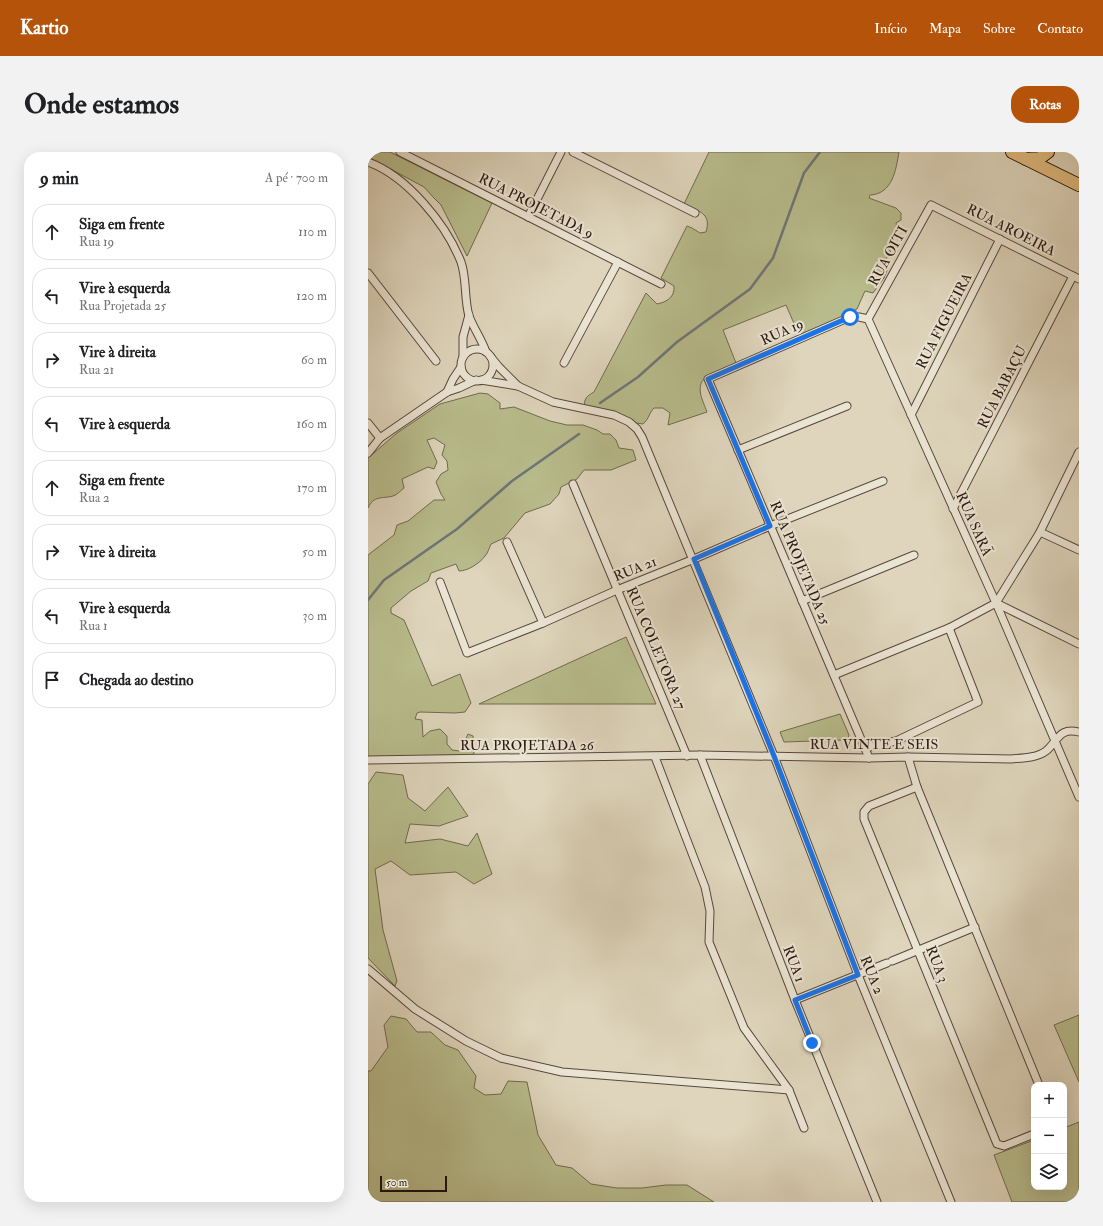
<!DOCTYPE html>
<html lang="pt">
<meta charset="utf-8">
<style>
body{margin:0;font-family:"IM FELL Double Pica",serif;background:#f2f2f2;color:#202124}
.controls{position:absolute;right:12px;bottom:12px;display:grid;overflow:hidden;border-radius:8px;box-shadow:0 4px 16px #0002}
.controls button{width:36px;height:36px;display:grid;place-items:center;padding:0;border:0;border-bottom:1px solid #e0e0e0;background:#fff;color:#202124;font:20px sans-serif}
.scale{position:absolute;left:12px;bottom:10px;width:67px;box-sizing:border-box;padding-left:4px;border:2px solid #2d1811;border-top:0;font-size:11px;line-height:14px;white-space:nowrap;color:#2d1811;-webkit-text-stroke:3px #eae4d3;paint-order:stroke}
.stop{position:absolute;width:12px;height:12px;margin:-9px;border:3px solid #1a73e8;border-radius:50%;background:#fff}
.stop.end{background:#1a73e8;border-color:#fff;box-shadow:0 1px 4px #0008}
.list{margin:0;padding:0;list-style:none}
h2{display:flex;justify-content:space-between;align-items:center;height:52px;margin:0;padding:0 16px;font-size:17px}
h2 small{font-size:13px;font-weight:400;color:#757577}
.list li{display:grid;grid-template-columns:26px 1fr auto;gap:12px;align-items:center;box-sizing:border-box;height:56px;margin:0 8px 8px;padding:0 8px;border:1px solid #e0e0e0;border-radius:16px}
.list b{display:block;font-size:15px;white-space:nowrap}
.list p{margin:0;font-size:13px;white-space:nowrap;color:#757577}
.list em{font-size:13px;font-style:normal;color:#757577}
.icon{flex:none;width:22px;height:22px;fill:none;stroke:currentColor;stroke-width:2;stroke-linecap:round;stroke-linejoin:round}
.map{position:relative;flex:none;width:711px;height:1050px;overflow:hidden;border-radius:16px}
header{display:flex;align-items:center;gap:24px;box-sizing:border-box;height:56px;padding:0 20px;background:#b45309;color:#fff}
header strong{font-size:19px}
nav{display:flex;gap:22px;margin-inline-start:auto;font-size:14px}
.intro{display:flex;align-items:center;justify-content:space-between;box-sizing:border-box;height:96px;padding:0 24px}
h1{margin:0;font-size:28px}
.button{padding:10px 18px;border-radius:16px;background:#b45309;color:#fff;font-size:14px;font-weight:700}
main{display:flex;gap:24px;padding:0 24px}
aside{flex:1;background:#fff;border-radius:16px;box-shadow:0 4px 16px #0002}
.map>svg:first-child{display:block}
.green{fill:#b8bc8c;stroke:#726a4e}
.lines{fill:none;stroke-linecap:round;stroke-linejoin:round}
.stream{stroke:#6e7678;stroke-width:2.5}
.street-casing{stroke:#59473c;stroke-width:9}
.primary-casing{stroke:#2d1811;stroke-width:14}
.street{stroke:#eae4d3;stroke-width:7}
.primary{stroke:#dfba7e;stroke-width:12}
.route{stroke:#1a73e8;stroke-width:5}
.labels{text-anchor:middle;dominant-baseline:central;stroke-width:4;stroke-linejoin:round;paint-order:stroke}
.street-label{font-size:14px;fill:#2d1811;stroke:#eae4d3}
</style>
<header>
<strong>Kartio</strong>
<nav><a>Início</a><a>Mapa</a><a>Sobre</a><a>Contato</a></nav>
</header>
<div class="intro"><h1>Onde estamos</h1><a class="button">Rotas</a></div>
<main>
<aside>
<h2>9 min<small>A pé · 700 m</small></h2>
<ul class="list">
<li><svg class="icon" aria-label="ahead" viewBox="0 0 24 24"><path d="M12 20V5M6 11l6-6 6 6"/></svg><div><b>Siga em frente</b><p>Rua 19</p></div><em>110 m</em></li>
<li><svg class="icon" aria-label="left" viewBox="0 0 24 24"><path d="M17 20v-9H6M10 6l-5 5 5 5"/></svg><div><b>Vire à esquerda</b><p>Rua Projetada 25</p></div><em>120 m</em></li>
<li><svg class="icon" aria-label="right" viewBox="0 0 24 24"><path d="M7 20v-9h11M14 6l5 5-5 5"/></svg><div><b>Vire à direita</b><p>Rua 21</p></div><em>60 m</em></li>
<li><svg class="icon" aria-label="left" viewBox="0 0 24 24"><path d="M17 20v-9H6M10 6l-5 5 5 5"/></svg><div><b>Vire à esquerda</b></div><em>160 m</em></li>
<li><svg class="icon" aria-label="ahead" viewBox="0 0 24 24"><path d="M12 20V5M6 11l6-6 6 6"/></svg><div><b>Siga em frente</b><p>Rua 2</p></div><em>170 m</em></li>
<li><svg class="icon" aria-label="right" viewBox="0 0 24 24"><path d="M7 20v-9h11M14 6l5 5-5 5"/></svg><div><b>Vire à direita</b></div><em>50 m</em></li>
<li><svg class="icon" aria-label="left" viewBox="0 0 24 24"><path d="M17 20v-9H6M10 6l-5 5 5 5"/></svg><div><b>Vire à esquerda</b><p>Rua 1</p></div><em>30 m</em></li>
<li><svg class="icon" aria-label="arrive" viewBox="0 0 24 24"><path d="M6 21V4h12l-3 4 3 4H6"/></svg><div><b>Chegada ao destino</b></div></li>
</ul>
</aside>
<div class="map">
<svg width="711" height="1050" viewBox="0 0 711 1050">
<rect width="100%" height="100%" fill="#ded5bc"/>
<filter id="stains"><feTurbulence type="fractalNoise" baseFrequency=".005" numOctaves="4"/><feColorMatrix values="0 0 0 0 .2 0 0 0 0 .09 0 0 0 0 .02 0 0 0 .5 -.17"/></filter>
<radialGradient id="worn" r=".72"><stop offset=".6" stop-color="#630" stop-opacity="0"/><stop offset="1" stop-color="#630" stop-opacity=".3"/></radialGradient>
<g class="green">
<path d="M0,0h22l102,51 -25,53 -26,-51 -8,-8 -9,-10 -54,-29 -2,-2z"/>
<path d="M341,0h190c-3,17 -6,42 -29,43l-1,3 27,10 5,5v7l-5,3 2,10 -2,1 -1,4 -9,8 5,6 -6,8 3,8 -4,10 -11,15 -8,-2 -8,18 -17,9 -41,17 -13,-30 -63,25 13,33 -31,15c-10,9 -2,23 2,34l-39,13 2,-12 -7,-5h-9c-5,5 -5,11 -11,16l-7,-1 -6,-4 -45,-11c-2,-9 2,-12 9,-16l52,-99 11,11c10,-2 18,-7 17,-18l-13,-8 26,-52 5,2 8,5 6,-1c6,-19 -8,-21 -22,-28z"/>
<path d="M112,241l8,1 12,9v6l14,-2 36,14 17,4h16l14,5 6,4h7l6,6 3,8 14,2 3,10 -25,10h-27l-7,9 -16,8 -2,7 -9,10 -25,9 -21,25 -13,6c-2,4 -3,9 -6,12 -5,7 -17,15 -26,15l-3,-7 -25,9 -3,8 -17,10 -20,17v5l13,7 28,66 28,-12 11,29 -6,9 -10,1 -35,-1 -3,1 -2,6 7,1 1,17 7,-6 10,-2 7,7v8l5,6 8,1 8,-17 5,2 1,17 -3,4 -103,2v-204l26,-20 3,-10 11,-4 26,-21h11l-4,-6 -5,-12 5,-8 7,-4 -1,-9 -5,-6 3,-10 -11,-7 -7,2 10,22 -3,7 -6,-2 -26,12 2,9c-4,3 -7,7 -11,8 -11,3 -19,-1 -25,12v-50l29,-25 43,-29z"/>
<path d="M258,485l30,67h-177z"/>
<path d="M472,562l9,21 -1,3 -4,2 -60,2 -4,-10z"/>
<path d="M8,620l27,3 5,23 17,13 23,-24 20,29 -29,10 -29,-2 -5,19 35,-4 28,7 9,-13 15,41 -18,10 -18,-12 -46,3 -19,-14 -16,8 8,61 14,51 -2,5 -27,-28v-174z"/>
<path d="M711,863v67l-25,-57z"/>
<path d="M23,864l15,3 11,13h14l14,13 13,5 18,26 -2,12 11,7 16,-1 7,-13 19,1 11,53 18,30 16,3 19,16 26,4h25l24,-3h21l27,17h-346v-131h3l17,-24 -4,-22z"/>
<path d="M711,970v80h-67l-18,-47 40,-15v47h30v-59z"/>
</g>
<g class="lines">
<g class="stream">
<path d="M232,251l38,-26 39,-35 73,-53 23,-31 31,-85 16,-21"/>
<path d="M0,448l16,-20 73,-51 55,-48 67,-47"/>
</g>
<defs>
<g id="street">
<path d="M32,0l261,132"/>
<path d="M205,0l122,61"/>
<path d="M0,10c39,14 78,62 93,100 6,17 3,37 8,54 5,13 13,24 17,36"/>
<path d="M160,65l33,-65"/>
<path d="M0,121l68,88"/>
<path d="M500,167l-9,-2h-9l-142,62 161,379"/>
<path d="M500,167l128,284 83,194"/>
<path d="M500,167l63,-114 148,74"/>
<circle cx="109" cy="213" r="16"/>
<path d="M122,204l9,11 19,19 35,16 61,13 15,7 8,7 5,8 132,319 84,219 93,227"/>
<path d="M95,205v-20l6,-22"/>
<path d="M196,211l54,-101"/>
<path d="M113,228l37,6"/>
<path d="M79,240l6,-13 8,-12"/>
<path d="M543,263l89,-176"/>
<path d="M0,271l12,15"/>
<path d="M370,298l109,-44"/>
<path d="M0,301l12,-15 67,-46 12,-4 17,-8"/>
<path d="M205,332l114,272"/>
<path d="M585,357l120,-233"/>
<path d="M672,380l39,18"/>
<path d="M139,390l36,81"/>
<path d="M72,430l27,71 76,-30 74,-33 77,-31 76,-33 113,-45"/>
<path d="M434,449l112,-46"/>
<path d="M628,451l44,-71 39,-80"/>
<path d="M628,451l83,41"/>
<path d="M466,523l115,-47 47,-25"/>
<path d="M497,596l31,-7 82,-39 -29,-74"/>
<path d="M332,603l95,245 82,202"/>
<path d="M287,605l50,130 5,24 -1,31 35,86 45,62 15,38"/>
<path d="M540,605l9,30 122,298"/>
<path d="M0,608l332,-5 169,3 39,-1 103,2c11,-1 26,-1 35,-8 12,-10 13,-24 33,-19"/>
<path d="M549,635l-48,19 -5,6v7l133,325 7,2 30,-12"/>
<path d="M524,809l83,-34"/>
<path d="M0,817l47,40 51,32 35,17 61,14 227,18"/>
<path d="M427,848l92,-37"/>
</g>
<g id="primary">
<path d="M644,0l67,33"/>
<path d="M658,7l14,-1 8,-6"/>
</g>
</defs>
<use href="#street" class="street-casing"/>
<use href="#primary" class="primary-casing"/>
<use href="#street" class="street"/>
<use href="#primary" class="primary"/>
</g>
<g class="lines">
<path class="route" d="M444,891l-17,-43 63,-25 -84,-219 -80,-197 76,-33 -62,-147 142,-62"/>
</g>
<g class="labels">
<g class="street-label">
<text transform="translate(168 54) rotate(27)">RUA PROJETADA 9</text>
<text transform="translate(643 78) rotate(27)">RUA AROEIRA</text>
<text transform="translate(520 104) rotate(-61)">RUA OITI</text>
<text transform="translate(576 169) rotate(-63)">RUA FIGUEIRA</text>
<text transform="translate(414 180) rotate(-24)">RUA 19</text>
<text transform="translate(634 235) rotate(-63)">RUA BABAÇU</text>
<text transform="translate(606 372) rotate(66)">RUA SARÃ</text>
<text transform="translate(432 411) rotate(67)">RUA PROJETADA 25</text>
<text transform="translate(267 417) rotate(-22)">RUA 21</text>
<text transform="translate(288 496) rotate(67)">RUA COLETORA 27</text>
<text x="506" y="592">RUA VINTE E SEIS</text>
<text x="159" y="593">RUA PROJETADA 26</text>
<text transform="translate(426 812) rotate(69)">RUA 1</text>
<text transform="translate(569 812) rotate(68)">RUA 3</text>
<text transform="translate(504 823) rotate(68)">RUA 2</text>
</g>
</g>
<rect width="100%" height="100%" filter="url(#stains)"/>
<rect width="100%" height="100%" fill="url(#worn)"/>
</svg>
<div class="controls">
<button>+</button>
<button>−</button>
<button><svg class="icon" aria-label="layers" viewBox="0 0 24 24"><path d="M12 4l9 5-9 5-9-5zM3 14l9 5 9-5"/></svg></button>
</div>
<div class="scale">50 m</div>
<div class="stop" style="left:482px;top:165px"></div>
<div class="stop end" style="left:444px;top:891px"></div>
</div>
</main>
